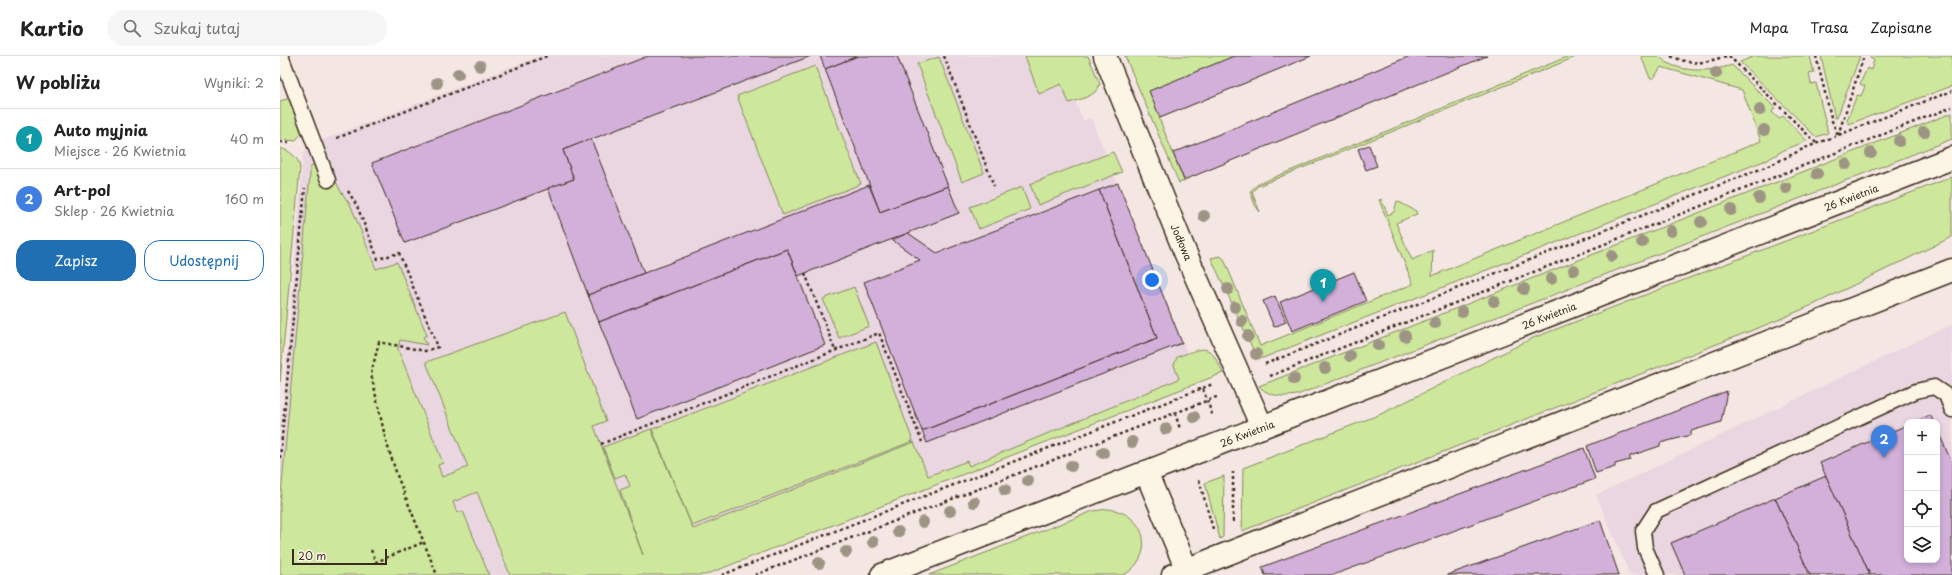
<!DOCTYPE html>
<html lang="pl">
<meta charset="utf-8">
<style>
body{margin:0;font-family:"Playpen Sans",sans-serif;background:#f6f6f6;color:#222}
.controls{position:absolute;right:12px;bottom:12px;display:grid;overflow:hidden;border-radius:8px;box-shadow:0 2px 6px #0003}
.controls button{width:36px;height:36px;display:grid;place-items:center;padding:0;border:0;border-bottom:1px solid #e0e0e0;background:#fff;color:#222;font:20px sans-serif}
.scale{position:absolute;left:12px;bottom:10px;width:95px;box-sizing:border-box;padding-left:4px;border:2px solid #3b2a1e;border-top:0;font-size:11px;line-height:14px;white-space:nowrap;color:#3b2a1e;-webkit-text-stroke:3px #fcf5e5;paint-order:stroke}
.you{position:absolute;left:872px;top:224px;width:14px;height:14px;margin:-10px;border:3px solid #fff;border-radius:50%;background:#1a73e8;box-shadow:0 0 0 6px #1a73e833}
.badge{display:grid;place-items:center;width:26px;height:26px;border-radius:50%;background:#1f6fb2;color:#fff;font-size:13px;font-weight:700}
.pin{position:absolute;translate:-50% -33px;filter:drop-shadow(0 1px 2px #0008)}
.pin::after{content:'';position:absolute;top:21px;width:14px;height:12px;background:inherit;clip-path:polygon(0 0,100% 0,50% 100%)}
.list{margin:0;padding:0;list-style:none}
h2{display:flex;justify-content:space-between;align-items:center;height:52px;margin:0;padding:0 16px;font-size:17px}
h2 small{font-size:13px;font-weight:400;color:#767676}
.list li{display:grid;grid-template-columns:26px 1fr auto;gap:12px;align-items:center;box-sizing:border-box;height:60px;padding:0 16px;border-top:1px solid #e0e0e0}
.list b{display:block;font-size:15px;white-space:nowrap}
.list p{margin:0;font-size:13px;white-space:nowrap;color:#767676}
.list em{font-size:13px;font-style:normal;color:#767676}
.actions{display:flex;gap:8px;padding:12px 16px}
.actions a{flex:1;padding:9px 0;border:1px solid #1f6fb2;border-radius:16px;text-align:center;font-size:14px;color:#1f6fb2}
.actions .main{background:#1f6fb2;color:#fff}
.icon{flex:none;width:22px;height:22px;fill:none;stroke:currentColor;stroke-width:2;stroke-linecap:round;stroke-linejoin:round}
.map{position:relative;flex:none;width:1672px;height:519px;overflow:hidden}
header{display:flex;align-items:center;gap:24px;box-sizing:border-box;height:56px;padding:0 20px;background:#fff;border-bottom:1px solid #e0e0e0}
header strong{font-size:19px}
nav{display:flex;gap:22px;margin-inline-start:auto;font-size:14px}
.search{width:280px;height:36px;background:#f6f6f6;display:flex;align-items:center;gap:10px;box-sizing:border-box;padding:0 14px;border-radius:22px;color:#767676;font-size:15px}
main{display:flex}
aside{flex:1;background:#fff}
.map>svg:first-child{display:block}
.built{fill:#ead6e0;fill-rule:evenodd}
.green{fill:#cde79c;stroke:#84885d}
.building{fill:#d2b0da;stroke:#3b2a1e}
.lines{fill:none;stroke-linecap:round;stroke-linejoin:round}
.service-casing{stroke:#3b2a1e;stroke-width:17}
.minor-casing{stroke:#3b2a1e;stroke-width:25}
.tertiary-casing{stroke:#3b2a1e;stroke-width:25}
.path{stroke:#3b2a1e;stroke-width:2.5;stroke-dasharray:3 3;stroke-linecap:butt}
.service{stroke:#fcf5e5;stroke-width:14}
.minor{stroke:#fcf5e5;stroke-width:22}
.tertiary{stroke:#fcf5e5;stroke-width:22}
.tree{fill:#9e9484}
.labels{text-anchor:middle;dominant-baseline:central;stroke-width:3.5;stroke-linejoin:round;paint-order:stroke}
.street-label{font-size:10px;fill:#3b2a1e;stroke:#fcf5e5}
</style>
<header>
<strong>Kartio</strong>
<div class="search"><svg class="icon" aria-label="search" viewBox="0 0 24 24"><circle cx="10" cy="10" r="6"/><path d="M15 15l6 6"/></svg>Szukaj tutaj</div>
<nav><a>Mapa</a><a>Trasa</a><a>Zapisane</a></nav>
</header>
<main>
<aside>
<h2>W pobliżu<small>Wyniki: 2</small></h2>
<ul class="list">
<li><span class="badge" style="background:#0f9aa8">1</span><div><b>Auto myjnia</b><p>Miejsce · 26 Kwietnia</p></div><em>40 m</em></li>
<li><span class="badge" style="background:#3f7fe0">2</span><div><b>Art-pol</b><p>Sklep · 26 Kwietnia</p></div><em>160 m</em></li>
</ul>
<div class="actions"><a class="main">Zapisz</a><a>Udostępnij</a></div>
</aside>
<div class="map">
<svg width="1672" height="519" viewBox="0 0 1672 519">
<rect width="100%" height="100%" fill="#f4e7e3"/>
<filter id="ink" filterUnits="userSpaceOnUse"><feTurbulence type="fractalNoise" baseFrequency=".025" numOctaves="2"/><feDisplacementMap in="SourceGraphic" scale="8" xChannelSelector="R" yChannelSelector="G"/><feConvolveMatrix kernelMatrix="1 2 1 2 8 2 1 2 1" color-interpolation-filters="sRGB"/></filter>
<g filter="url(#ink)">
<g class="built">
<path d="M259,0h517l27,64 8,-2 105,256 -266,107 1,5 -226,89h-425v-128l23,-292 4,-7 8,-5z"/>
<path d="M1672,268v251h-322l-34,-80zM1627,366h30v138h-30z"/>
</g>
<g class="green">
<path d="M745,0h63l12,28c-4,13 -20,15 -31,19l-8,-19 -22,10z"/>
<path d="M845,0h184l-150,62 25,63 -5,2z"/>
<path d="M1289,0h9l-320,130 -6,6 8,20 -5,-7 -5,-14 8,-7z"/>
<path d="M1361,0h18c16,18 52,16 73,9l43,43 -3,4 7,7 4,-3 24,25 -23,9 -15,9 -506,199h-4l-3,-2 -45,-98 9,-2 4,3 36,87 153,-62 -34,-84 2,-1 7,16 6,-3 3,-11 19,10 1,3 -21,9 16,37 21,-10 -1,26 329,-135 -19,-51 -81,-23 -7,11h-4z"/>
<path d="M1475,0h55l4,17 -5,1 2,10 5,-1 12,50 -12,4 -76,-75z"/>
<path d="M1541,0h39l-23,62h-2z"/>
<path d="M1591,0h81v30l-103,38 -2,-4 10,-25 4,1 4,-10 -5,-2 7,-16 4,2 3,-10 -4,-2z"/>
<path d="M659,1l45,116 -22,9 -45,-118z"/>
<path d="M535,10l46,118 -78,31 -46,-119z"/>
<path d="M10,42l13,34 -8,9 -15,-2v-38z"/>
<path d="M1672,57v26l-655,256c-14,2 -28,2 -38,-9z"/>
<path d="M0,92c10,3 19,9 20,20l-20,214z"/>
<path d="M833,96l9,20 -84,33 -8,-21z"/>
<path d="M35,107l19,14 6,13 11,16 25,63 21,-7 30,73 -4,2 4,8 -27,-5 -2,9 45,114 -5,2 4,12 26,-10 -42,-105 139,-50 41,109 -12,5 49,129 -23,-65 10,-4 -5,-12 -10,4 -12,-31 48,-18 42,100 221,-87 14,34 39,-15 2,5 210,-87 -5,-14 3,-8c30,-11 32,-14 46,16l-518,202h-195l-33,-83 -24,10 4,11 6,-2 26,64h-209v-69l30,-332v-6z"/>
<path d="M1672,121v60l-137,67 -37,16 -536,211 1,-63 138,-54 152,-76z"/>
<path d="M742,131l8,22 -51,20 -9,-22z"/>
<path d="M574,231l15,39 -30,12 -16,-39z"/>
<path d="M596,286l37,99 -221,85 -40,-97z"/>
<path d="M944,420l-1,61 -3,2 -15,-56z"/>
<path d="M828,453c38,4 49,46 16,66h-195l164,-64z"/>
</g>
<g class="building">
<path d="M368,0h163l-248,94 11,29 -169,64 -33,-80z"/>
<path d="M540,0h38l-33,13z"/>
<path d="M578,0h39l51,130 -68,26 -55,-143z"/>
<path d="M954,0h77l-151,62 -11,-27z"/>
<path d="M1130,0h77l-303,124 -11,-27z"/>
<path d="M311,83l53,134 -56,22 -40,-107 26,-9 -11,-29z"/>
<path d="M1089,89l8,21 -11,4 -8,-21z"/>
<path d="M838,127l64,160 -255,100 -5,-12 235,-93 -58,-148z"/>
<path d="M589,129l11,27 68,-26 11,27 -161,63 -11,-27 -188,73 -11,-27z"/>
<path d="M819,134l58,148 -235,93 -58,-149 56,-22 -28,-20 16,-7 29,20z"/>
<path d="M507,193l38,96 -188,74 -38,-97z"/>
<path d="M1074,216l12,29 -74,30 -12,-29z"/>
<path d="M995,240l11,26 -12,5 -11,-26z"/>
<path d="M1447,335l-6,31 -30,9v4l-31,8v3l-30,10v4l-15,4v3l-19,6 -9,-27z"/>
<path d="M1650,359l4,7h-20z"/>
<path d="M1627,369v135h30v-131l15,34v112h-82l-50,-112z"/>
<path d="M1304,392l11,31 -262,96h-68l-3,-8z"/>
<path d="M1546,420l44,99h-60l-35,-77z"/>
<path d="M1495,442l35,77h-125l-14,-32z"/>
<path d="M1320,464l19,55h-172z"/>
</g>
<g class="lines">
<defs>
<g id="service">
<path d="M1,0l47,124"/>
<path d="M1377,519l-12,-27 -2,-17 13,-20 260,-120 18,-4 12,8 6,15"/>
</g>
<g id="minor">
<path d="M825,0l80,196 77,175"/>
<path d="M866,416l43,103"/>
</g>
<g id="tertiary">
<path d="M602,519l1070,-417"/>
<path d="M893,519l779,-305"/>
</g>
</defs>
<use href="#service" class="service-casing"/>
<use href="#minor" class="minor-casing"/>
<use href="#tertiary" class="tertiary-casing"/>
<g class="path">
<path d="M664,0l50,130"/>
<path d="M1391,0c21,10 34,7 55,0"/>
<path d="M1449,0l88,88"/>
<path d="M1536,0l16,65 6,14"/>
<path d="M1558,79l26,-79"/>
<path d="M57,82l210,-82"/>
<path d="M0,86l9,1"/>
<path d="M68,135l9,15 21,53 21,-6 39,94 -13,4 -46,-9 -8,32 15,67 12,37 39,97"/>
<path d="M525,217l30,77"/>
<path d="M985,308l508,-200 32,-16 147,-57"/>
<path d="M990,320l682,-269"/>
<path d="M923,333l10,28"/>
<path d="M895,357l5,16"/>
<path d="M321,388l278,-111 43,109"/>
<path d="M0,402l25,-270"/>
<path d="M919,424l14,49"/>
<path d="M953,466v-50"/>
<path d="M91,494l5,12 48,-20"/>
<path d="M442,519l491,-191"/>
<path d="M475,519l464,-179"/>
</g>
<use href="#service" class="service"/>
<use href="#minor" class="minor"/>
<use href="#tertiary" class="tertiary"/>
</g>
<g class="tree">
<circle cx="200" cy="10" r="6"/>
<circle cx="1436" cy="17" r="6"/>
<circle cx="178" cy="18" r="6"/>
<circle cx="157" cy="27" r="6"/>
<circle cx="1480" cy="54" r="6"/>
<circle cx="1484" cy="74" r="6"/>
<circle cx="1644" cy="76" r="6"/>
<circle cx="1619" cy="85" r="6"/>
<circle cx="1591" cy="97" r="6"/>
<circle cx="1566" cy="108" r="6"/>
<circle cx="1537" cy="118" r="6"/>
<circle cx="1506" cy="132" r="6"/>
<circle cx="1479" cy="142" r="6"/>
<circle cx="1451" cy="154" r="6"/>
<circle cx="924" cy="160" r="6"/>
<circle cx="1421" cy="166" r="6"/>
<circle cx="1391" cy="175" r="6"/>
<circle cx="1362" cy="186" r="6"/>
<circle cx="1332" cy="200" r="6"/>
<circle cx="1294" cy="214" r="6"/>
<circle cx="1271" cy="223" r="6"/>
<circle cx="948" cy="233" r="6"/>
<circle cx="1244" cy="233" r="6"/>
<circle cx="1214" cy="245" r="6"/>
<circle cx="955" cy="251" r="6"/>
<circle cx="1182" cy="256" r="6"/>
<circle cx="962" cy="265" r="6"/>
<circle cx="1155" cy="267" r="6"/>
<circle cx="968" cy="280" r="6"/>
<circle cx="1125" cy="280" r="6"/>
<circle cx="1098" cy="289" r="6"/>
<circle cx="976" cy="298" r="6"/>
<circle cx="1070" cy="300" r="6"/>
<circle cx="1045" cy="312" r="6"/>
<circle cx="1014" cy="323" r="6"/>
<circle cx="914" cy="361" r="6"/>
<circle cx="886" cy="373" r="6"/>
<circle cx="852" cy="386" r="6"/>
<circle cx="823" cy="397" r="6"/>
<circle cx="791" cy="410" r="6"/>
<circle cx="748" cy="425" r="6"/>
<circle cx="725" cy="434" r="6"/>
<circle cx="694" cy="446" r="6"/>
<circle cx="670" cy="455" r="6"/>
<circle cx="643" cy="466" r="6"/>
<circle cx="618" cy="476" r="6"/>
<circle cx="593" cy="486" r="6"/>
<circle cx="566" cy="496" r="6"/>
<circle cx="539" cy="507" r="6"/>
</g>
</g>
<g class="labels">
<g class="street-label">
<text transform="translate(1571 141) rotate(-21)">26 Kwietnia</text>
<text transform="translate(902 186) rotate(67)">Jodłowa</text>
<text transform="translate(1269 259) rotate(-21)">26 Kwietnia</text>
<text transform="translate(967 377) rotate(-21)">26 Kwietnia</text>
</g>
</g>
</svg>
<div class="controls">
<button>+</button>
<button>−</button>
<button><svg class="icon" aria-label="locate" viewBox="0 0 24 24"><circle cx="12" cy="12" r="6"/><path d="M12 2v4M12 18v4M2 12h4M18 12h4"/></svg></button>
<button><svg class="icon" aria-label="layers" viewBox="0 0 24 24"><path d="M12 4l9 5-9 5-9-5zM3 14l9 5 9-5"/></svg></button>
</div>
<div class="scale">20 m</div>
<div class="you"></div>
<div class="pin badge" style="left:1043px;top:246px;background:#0f9aa8">1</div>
<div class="pin badge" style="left:1604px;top:402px;background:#3f7fe0">2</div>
</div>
</main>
